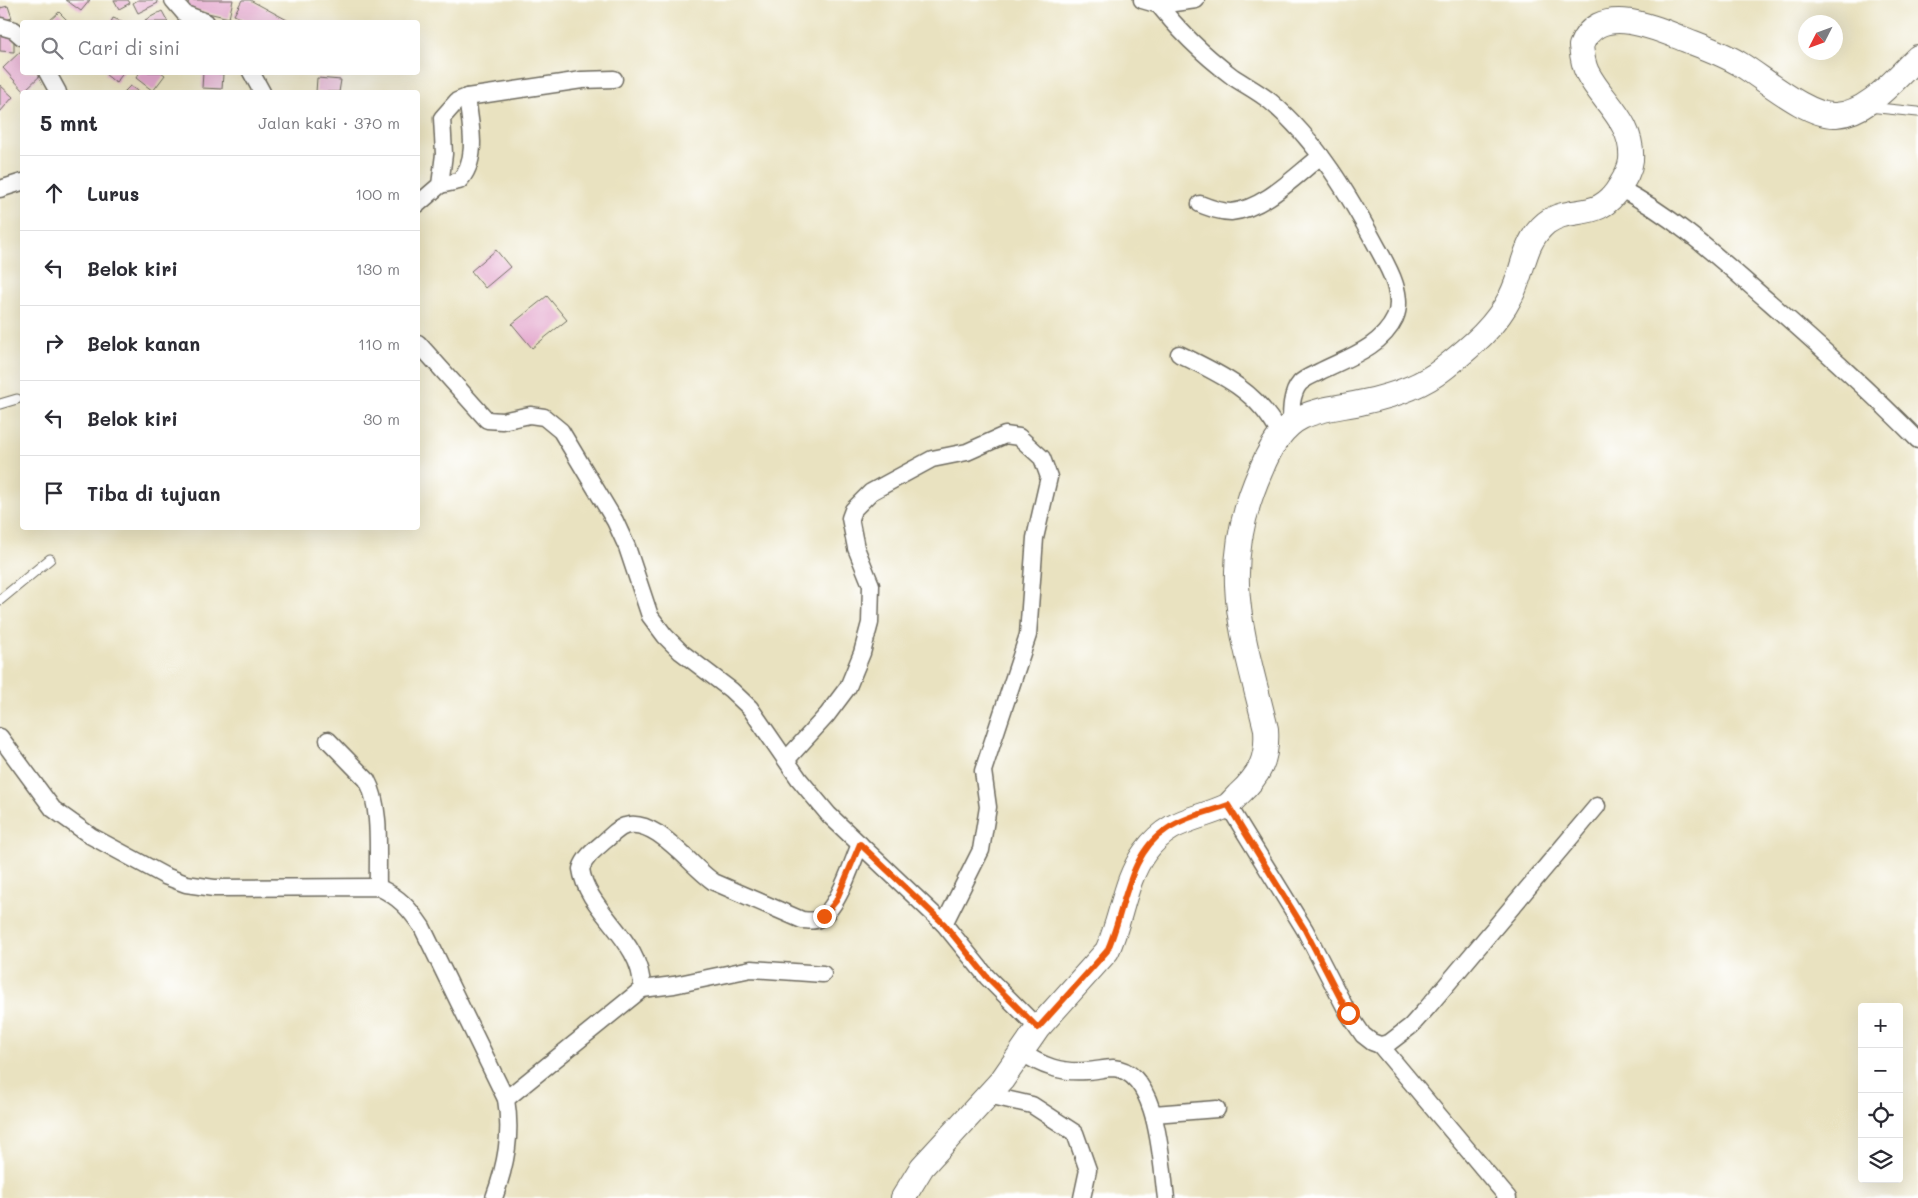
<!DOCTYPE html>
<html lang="id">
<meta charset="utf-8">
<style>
body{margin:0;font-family:Mali,sans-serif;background:#f2f2f3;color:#2b2b33}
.controls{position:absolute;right:15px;bottom:15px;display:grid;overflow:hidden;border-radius:5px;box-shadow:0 5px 20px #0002}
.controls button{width:45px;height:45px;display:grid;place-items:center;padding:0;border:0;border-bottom:1px solid #e1e1e2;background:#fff;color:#2b2b33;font:25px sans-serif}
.compass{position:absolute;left:1798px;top:15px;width:45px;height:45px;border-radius:50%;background:#fff;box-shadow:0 5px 20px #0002;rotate:228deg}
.stop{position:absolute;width:15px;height:15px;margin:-11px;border:4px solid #ea580c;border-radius:50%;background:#fff}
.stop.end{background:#ea580c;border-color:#fff;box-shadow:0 1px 5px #0008}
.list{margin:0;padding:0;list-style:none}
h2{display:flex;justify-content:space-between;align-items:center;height:65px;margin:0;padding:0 20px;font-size:21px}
h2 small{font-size:16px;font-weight:400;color:#7c7c81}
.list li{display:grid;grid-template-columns:32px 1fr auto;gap:15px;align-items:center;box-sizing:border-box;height:75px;padding:0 20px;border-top:1px solid #e1e1e2}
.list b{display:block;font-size:19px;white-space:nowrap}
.list em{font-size:16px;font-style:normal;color:#7c7c81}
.icon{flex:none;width:28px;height:28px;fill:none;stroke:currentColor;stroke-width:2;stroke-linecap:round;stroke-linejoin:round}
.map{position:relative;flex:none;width:1918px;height:1198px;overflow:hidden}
.search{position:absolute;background:#fff;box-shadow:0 5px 20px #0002;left:20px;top:20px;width:400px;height:55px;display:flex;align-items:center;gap:12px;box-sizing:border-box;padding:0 18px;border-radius:5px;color:#7c7c81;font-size:19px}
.panel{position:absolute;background:#fff;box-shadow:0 5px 20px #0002;left:20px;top:90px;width:400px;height:440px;border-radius:5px}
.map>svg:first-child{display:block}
.building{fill:#e4a9ce}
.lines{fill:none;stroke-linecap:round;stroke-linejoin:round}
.lane-casing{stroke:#6e6b5f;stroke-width:11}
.street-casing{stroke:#6e6b5f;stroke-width:19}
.secondary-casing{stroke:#6e6b5f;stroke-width:26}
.lane{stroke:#fff;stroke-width:9}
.street{stroke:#fff;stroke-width:16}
.secondary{stroke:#fff;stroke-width:24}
.route{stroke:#ea580c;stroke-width:6}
</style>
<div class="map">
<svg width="1918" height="1198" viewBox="0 0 1918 1198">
<rect width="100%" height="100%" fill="#fff"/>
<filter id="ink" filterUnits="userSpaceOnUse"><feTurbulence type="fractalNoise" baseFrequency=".02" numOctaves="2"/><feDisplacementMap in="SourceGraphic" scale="10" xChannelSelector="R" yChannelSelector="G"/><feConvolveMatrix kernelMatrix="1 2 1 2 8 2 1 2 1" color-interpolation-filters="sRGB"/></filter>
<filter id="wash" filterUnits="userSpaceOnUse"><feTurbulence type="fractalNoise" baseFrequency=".0096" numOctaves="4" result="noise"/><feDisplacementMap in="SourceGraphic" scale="20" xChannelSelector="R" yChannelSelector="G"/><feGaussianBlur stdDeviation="1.12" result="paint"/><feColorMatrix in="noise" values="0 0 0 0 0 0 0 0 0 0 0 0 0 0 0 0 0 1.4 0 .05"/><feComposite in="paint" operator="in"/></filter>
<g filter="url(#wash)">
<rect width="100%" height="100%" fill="#e9e2c0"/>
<g id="blocks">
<g class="building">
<path d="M66,0h24l-9,11z"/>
<path d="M114,0h14l2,3 -11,6z"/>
<path d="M138,0h18l2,3 -20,10 -5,-10z"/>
<path d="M189,0h44l-4,18 -42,-10z"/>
<path d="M242,0h8l39,21 -40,1 -15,-7z"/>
<path d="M8,6l4,12 -12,4v-14z"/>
<path d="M162,11l6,11h-22l-1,-2z"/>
<path d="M59,12l10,10h-21z"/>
<path d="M113,18l11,4h-13z"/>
<path d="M0,34l14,1v17l-14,-1z"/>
<path d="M22,50v22h22l-20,19 -21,-23z"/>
<path d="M106,72h18l-8,11 -11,-9z"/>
<path d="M140,72h21l4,3 -12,16 -17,-13z"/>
<path d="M203,72l20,2 -1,15 -20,-1z"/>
<path d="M317,78l24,2 -2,12h-23z"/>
<path d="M0,85l13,12 -13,15z"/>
<path d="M130,86l9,6h-15z"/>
<path d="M496,250l14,17 -25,21 -14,-17z"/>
<path d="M547,296l20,24 -35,28 -20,-24z"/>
</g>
</g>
</g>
<g filter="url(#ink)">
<use href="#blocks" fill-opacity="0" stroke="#6e6b5f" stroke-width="1"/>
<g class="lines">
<defs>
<g id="lane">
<path d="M1868,107l50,5"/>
<path d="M0,404l17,-5"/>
<path d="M0,600l50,-41"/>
</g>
<g id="street">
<path d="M173,0l12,14 21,8"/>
<path d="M1142,0l17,5 37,-5"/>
<path d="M1155,0c21,28 50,56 78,77 12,8 26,15 38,25 46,39 78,93 106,145 11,20 28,48 18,71 -14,30 -49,40 -76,54 -6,3 -14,6 -19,11 -9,10 -9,28 -9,40"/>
<path d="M0,26l14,4 8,7"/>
<path d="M47,72l11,20"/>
<path d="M251,72l11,20"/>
<path d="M440,185l19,-4c21,-22 11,-57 8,-84"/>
<path d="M1619,188c56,29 101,71 148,112 52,46 103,91 151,140"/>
<path d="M0,189l22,-7"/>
<path d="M418,204l22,-19 4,-31 -2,-36 15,-17 10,-4 115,-17 32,-1"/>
<path d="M1200,204c10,4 20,8 31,8 33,-3 64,-36 90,-56"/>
<path d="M418,343l69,77 15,1 28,-6 14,2 17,14 54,90 12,26 23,69 15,20 16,16 50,38 19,18 49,71 30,36 115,109 43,53 51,51"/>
<path d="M1179,354c42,20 80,38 101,81"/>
<path d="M0,737l53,72 38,27 74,40 21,8 28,4 164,-1c21,10 31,21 44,40l84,172c6,35 0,66 -12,99"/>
<path d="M328,740l39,40c15,27 10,76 11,107"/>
<path d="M787,759l40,-44 21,-28 14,-34 8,-30 1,-38 -15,-37 -6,-30 3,-8 18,-18 61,-33 35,-7 38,-17 14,2 23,21 7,19 -14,61 -7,97 -45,136 5,36 -7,43 -37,74"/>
<path d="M1228,805l77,125 43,83 15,22 9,7 8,3 9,-2 22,-17 16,-18 170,-202"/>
<path d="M642,989c1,-49 -55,-77 -61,-120 4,-13 16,-21 25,-29 6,-5 12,-12 19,-14 30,-10 65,40 89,56l88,38c6,0 11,2 16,-1 19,-7 34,-56 42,-75"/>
<path d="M1380,1045l128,153"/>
<path d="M1021,1052c21,14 40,21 65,19 9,0 18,-3 27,-3 46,3 48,96 53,130"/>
<path d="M988,1095l44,10 43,28 13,37 -6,28"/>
<path d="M506,1099l136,-110 32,-4 77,-16 72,5"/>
<path d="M1154,1114l63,-5"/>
</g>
<path id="secondary" d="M903,1198l19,-31 80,-87 36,-52 69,-77c15,-32 17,-70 38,-99 24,-33 49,-31 82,-46 4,-3 7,-7 11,-11 22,-20 30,-36 28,-66 -24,-99 -49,-160 -5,-259 8,-20 20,-43 41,-53 19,-9 41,-10 62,-15 28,-6 57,-15 79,-33 27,-22 52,-41 68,-73 13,-25 12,-54 35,-73 25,-19 53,0 74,-37 5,-8 10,-16 11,-26 3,-38 -29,-58 -44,-88 -4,-8 -5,-17 -6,-26 16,-43 70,-20 100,-8 20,8 41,15 59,26 25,15 68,53 96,51 33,-2 60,-38 82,-58"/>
</defs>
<use href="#lane" class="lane-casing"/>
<use href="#street" class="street-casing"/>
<use href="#secondary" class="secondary-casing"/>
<use href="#lane" class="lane"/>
<use href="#street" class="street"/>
<use href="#secondary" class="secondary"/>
</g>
</g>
<g class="lines" filter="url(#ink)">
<path class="route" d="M824,916l12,-15 24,-57 84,80 43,53 51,51 69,-77c18,-39 20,-97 60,-122 18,-12 41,-17 61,-24l77,125 43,83"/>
</g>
</svg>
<div class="controls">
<button>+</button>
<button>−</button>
<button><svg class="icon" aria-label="locate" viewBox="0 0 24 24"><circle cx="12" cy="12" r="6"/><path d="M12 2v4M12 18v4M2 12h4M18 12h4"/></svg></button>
<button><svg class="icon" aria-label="layers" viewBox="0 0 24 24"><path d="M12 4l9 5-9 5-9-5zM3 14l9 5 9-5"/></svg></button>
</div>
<svg class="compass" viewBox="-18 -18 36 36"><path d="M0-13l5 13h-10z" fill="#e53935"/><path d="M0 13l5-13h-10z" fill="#7c7c81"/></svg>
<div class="stop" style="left:1348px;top:1013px"></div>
<div class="stop end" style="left:824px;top:916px"></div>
<div class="search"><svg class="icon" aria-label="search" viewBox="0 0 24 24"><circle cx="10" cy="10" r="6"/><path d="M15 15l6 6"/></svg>Cari di sini</div>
<section class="panel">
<h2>5 mnt<small>Jalan kaki · 370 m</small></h2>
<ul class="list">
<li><svg class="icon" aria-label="ahead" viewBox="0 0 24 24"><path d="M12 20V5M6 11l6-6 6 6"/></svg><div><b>Lurus</b></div><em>100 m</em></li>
<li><svg class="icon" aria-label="left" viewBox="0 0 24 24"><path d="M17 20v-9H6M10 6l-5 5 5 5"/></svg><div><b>Belok kiri</b></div><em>130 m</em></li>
<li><svg class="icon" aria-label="right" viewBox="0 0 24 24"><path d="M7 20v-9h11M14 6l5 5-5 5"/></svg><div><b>Belok kanan</b></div><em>110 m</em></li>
<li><svg class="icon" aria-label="left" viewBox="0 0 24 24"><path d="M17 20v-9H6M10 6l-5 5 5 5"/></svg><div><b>Belok kiri</b></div><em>30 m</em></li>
<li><svg class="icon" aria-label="arrive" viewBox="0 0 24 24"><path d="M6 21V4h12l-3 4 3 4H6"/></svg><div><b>Tiba di tujuan</b></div></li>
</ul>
</section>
</div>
